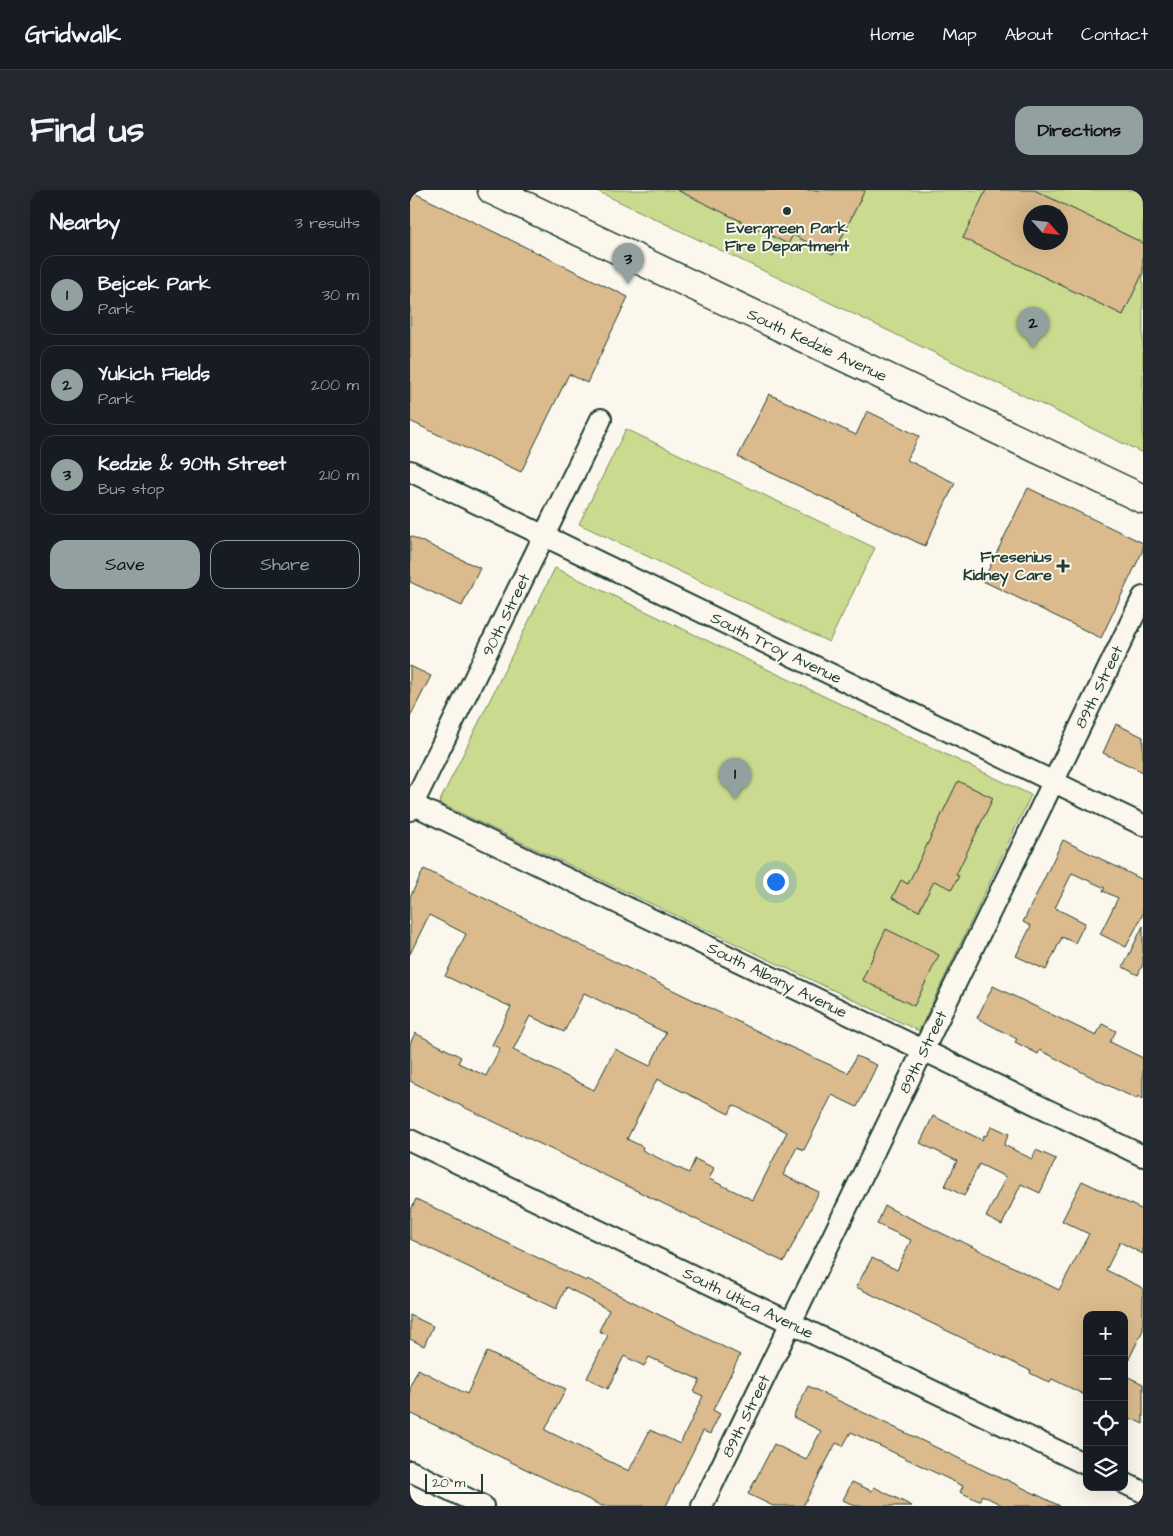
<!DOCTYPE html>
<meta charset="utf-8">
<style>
body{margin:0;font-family:"Architects Daughter",sans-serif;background:#242831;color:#f1f3f6}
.controls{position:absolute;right:15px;bottom:15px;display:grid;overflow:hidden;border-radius:10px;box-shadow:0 5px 20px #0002}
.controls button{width:45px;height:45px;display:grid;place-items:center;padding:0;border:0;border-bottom:1px solid #363941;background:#171b24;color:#f1f3f6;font:25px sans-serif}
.compass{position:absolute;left:613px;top:15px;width:45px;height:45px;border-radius:50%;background:#171b24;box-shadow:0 5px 20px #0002;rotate:117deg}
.scale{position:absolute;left:15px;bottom:12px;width:58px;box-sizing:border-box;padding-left:5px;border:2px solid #1f3d34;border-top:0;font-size:14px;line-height:18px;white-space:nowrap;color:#1f3d34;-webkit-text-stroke:4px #fbf7ec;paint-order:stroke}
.you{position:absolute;left:365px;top:691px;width:18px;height:18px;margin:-12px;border:4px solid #fff;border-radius:50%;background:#1a73e8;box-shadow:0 0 0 8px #1a73e833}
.badge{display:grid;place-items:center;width:32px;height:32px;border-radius:50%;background:#92a19f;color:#111;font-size:16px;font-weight:700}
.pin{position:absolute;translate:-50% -41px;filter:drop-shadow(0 1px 2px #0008)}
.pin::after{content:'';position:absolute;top:26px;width:18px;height:15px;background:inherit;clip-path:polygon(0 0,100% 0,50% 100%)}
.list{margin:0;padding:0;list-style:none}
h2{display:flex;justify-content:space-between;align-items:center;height:65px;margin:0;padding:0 20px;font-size:21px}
h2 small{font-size:16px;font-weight:400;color:#9ea1a6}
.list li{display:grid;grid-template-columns:32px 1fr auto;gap:15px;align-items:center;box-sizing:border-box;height:80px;margin:0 10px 10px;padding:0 10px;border:1px solid #363941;border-radius:15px}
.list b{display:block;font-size:19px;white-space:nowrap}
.list p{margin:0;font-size:16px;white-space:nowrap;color:#9ea1a6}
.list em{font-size:16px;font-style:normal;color:#9ea1a6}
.actions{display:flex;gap:10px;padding:15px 20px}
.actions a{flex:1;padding:11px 0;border:1px solid #92a19f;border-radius:15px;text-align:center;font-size:18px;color:#92a19f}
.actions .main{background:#92a19f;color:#111}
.icon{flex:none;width:28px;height:28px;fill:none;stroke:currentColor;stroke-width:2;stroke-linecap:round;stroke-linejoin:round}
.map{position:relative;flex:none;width:733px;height:1316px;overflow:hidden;border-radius:15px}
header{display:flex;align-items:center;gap:30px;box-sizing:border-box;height:70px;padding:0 25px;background:#171b24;border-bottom:1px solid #363941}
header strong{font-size:24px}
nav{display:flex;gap:28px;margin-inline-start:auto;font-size:18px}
.intro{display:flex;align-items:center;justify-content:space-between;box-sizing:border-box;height:120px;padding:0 30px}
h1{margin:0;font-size:35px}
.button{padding:12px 22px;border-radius:15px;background:#92a19f;color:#111;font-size:18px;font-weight:700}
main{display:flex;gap:30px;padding:0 30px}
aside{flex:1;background:#171b24;border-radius:15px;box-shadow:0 5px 20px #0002}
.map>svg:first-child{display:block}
.green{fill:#cada8e;stroke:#748c61;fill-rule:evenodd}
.building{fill:#dbbb8e;stroke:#1f3d34;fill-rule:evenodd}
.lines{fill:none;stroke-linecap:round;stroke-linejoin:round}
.minor-casing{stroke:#1f3d34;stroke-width:24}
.secondary-casing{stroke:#1f3d34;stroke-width:31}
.minor{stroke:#fbf7ec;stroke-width:20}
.secondary{stroke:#fbf7ec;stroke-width:28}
.poi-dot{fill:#1f3d34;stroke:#fbf7ec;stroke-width:2}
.labels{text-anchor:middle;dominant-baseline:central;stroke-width:4;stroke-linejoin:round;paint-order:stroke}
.poi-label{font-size:16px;font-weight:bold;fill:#1f3d34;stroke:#fbf7ec}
.street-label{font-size:16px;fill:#1f3d34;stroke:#fbf7ec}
</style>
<header>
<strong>Gridwalk</strong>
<nav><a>Home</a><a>Map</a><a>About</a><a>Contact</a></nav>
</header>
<div class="intro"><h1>Find us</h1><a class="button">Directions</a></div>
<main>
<aside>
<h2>Nearby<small>3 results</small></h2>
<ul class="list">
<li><span class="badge">1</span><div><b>Bejcek Park</b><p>Park</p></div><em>30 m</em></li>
<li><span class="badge">2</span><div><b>Yukich Fields</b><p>Park</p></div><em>200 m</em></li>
<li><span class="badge">3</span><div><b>Kedzie &amp; 90th Street</b><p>Bus stop</p></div><em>210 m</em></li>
</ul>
<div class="actions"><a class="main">Save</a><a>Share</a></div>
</aside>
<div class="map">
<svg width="733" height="1316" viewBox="0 0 733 1316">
<rect width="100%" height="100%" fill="#fbf7ec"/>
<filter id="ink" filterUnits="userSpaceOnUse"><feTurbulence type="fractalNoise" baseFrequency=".02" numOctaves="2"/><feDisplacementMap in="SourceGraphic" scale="10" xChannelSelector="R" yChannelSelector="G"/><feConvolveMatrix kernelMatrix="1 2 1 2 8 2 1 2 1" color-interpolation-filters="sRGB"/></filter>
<g filter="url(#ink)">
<g class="green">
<path d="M185,0h548v263zM620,22h30v30h-30z"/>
<path d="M216,239l249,119 -46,94 -250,-118z"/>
<path d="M145,378l476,227 -112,236 -480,-228z"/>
</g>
<g class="building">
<path d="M267,0h188l-32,65 -40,-20 -5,9z"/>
<path d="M576,0h48l109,53v30l-20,42 -160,-77zM620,22h30v30h-30z"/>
<path d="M0,1l218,106 -41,86 -18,-9 -48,98 -34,-16 -1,2 -76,-37z"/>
<path d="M359,204l87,41 11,-24 52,25 -12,24 48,23 -30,63 -187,-89z"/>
<path d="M618,298l115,55v7l-42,88 -118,-57z"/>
<path d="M0,346l70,32 -18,38 -52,-24z"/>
<path d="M0,476l21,10 -21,41z"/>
<path d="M706,534l27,13v35l-40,-19z"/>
<path d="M548,591l35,17 -37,77 3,1 -7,13 -18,-8 -15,30 -27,-13 9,-18 7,4z"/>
<path d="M653,650l80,40v34l-17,33 -26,-13 18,-36 -15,-7 2,-3 -33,-15 -17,35 30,15 -10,20 -13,-6 -16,33 -30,-14 15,-30 -8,-4z"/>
<path d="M14,679l364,177 60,27 8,-17 21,9 -20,42 -25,-12 -28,55 -7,-3 -14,28 36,17 -35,70 -374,-181v-37l5,-11 46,24 -3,6 28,13 14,-28 -8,-3 19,-38 -66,-31 21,-42 -37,-19 -19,39v-57zM174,803l82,40 -16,33 -35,-17 -21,41 -81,-40 17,-34 34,16zM247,889l72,35 4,-9 54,27 -34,68 -44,-21 5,-11 -19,-9 -6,14 -47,-23 1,-3 -16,-8z"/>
<path d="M733,736v38l-5,11 -15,-8z"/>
<path d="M476,739l53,26 -25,51 -52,-26z"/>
<path d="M583,796l103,50 6,-12 14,7 -6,11 33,16v41l-5,-3 -1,3 -36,-17 -61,-32 -2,4 -23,-12 2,-3 -40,-21z"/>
<path d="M523,926l49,24 2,-5 2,1 6,-10 17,8 -5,11 28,14 4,-9 20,9 -16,34 -19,-9 -19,41 -16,-8 20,-40 -27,-13 -15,32 -19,-10 12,-25 -37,-18z"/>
<path d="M672,991l61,29v44l-23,-12 -14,28 37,18v42l-19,39v-54h-37v81l-35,-17 -2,4 -20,-10 1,-2 -175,-84 16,-29 25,12 14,-30 -34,-16 8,-18 73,35 1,-1 100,50 30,-56 -27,-13z"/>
<path d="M6,1009l170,82 1,-2 153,76 -27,55 7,4 -10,20 -7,-3 -37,75h-64l-192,-93v-27l8,-17 49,25 20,-42 79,37 -21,41 84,41 21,-41 30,14 23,-48 -9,-4 6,-12 -51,-23 -5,9 -20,-10 -16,33 -21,-11 21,-43 -9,-4 10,-21 -43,-23 -10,22 -146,-70v-27z"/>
<path d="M0,1125l23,11 -9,20 -14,-7z"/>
<path d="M714,1185l19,9v40l-19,-9z"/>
<path d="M398,1196l196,94 1,-1 55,27h-56l-22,-11 -3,6 -19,-9 3,-6 -112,-54 -8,14 -7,-3 -33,63h-30l-25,-12 26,-50 32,16 15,-29 -28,-14z"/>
<path d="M442,1292l20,9 2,-4 38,19h-57l-12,-6z"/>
</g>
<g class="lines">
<defs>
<g id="minor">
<path d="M0,281l733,354"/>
<path d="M0,613l733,353"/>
<path d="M0,620l191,-391"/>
<path d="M0,950l677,325"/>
<path d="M0,1281l73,35"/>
<path d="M714,1293l19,9"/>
<path d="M292,1316l441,-909"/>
</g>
<path id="secondary" d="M82,0l651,309"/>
</defs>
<use href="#minor" class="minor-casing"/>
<use href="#secondary" class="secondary-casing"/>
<use href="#minor" class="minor"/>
<use href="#secondary" class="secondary"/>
</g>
</g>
<g class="poi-dot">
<circle cx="377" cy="21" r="5"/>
<path d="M650.5 368.5h5v5h5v5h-5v5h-5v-5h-5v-5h5z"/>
</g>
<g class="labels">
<g class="poi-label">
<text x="377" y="38">Evergreen Park<tspan x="377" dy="18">Fire Department</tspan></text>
<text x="642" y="367" text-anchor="end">Fresenius<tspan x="642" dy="18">Kidney Care</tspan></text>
</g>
<g class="street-label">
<text transform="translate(407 155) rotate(25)">South Kedzie Avenue</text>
<text transform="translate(96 425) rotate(-64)">90th Street</text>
<text transform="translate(366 458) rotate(26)">South Troy Avenue</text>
<text transform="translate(689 497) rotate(-64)">89th Street</text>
<text transform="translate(367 790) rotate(26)">South Albany Avenue</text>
<text transform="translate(513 862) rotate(-64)">89th Street</text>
<text transform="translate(338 1113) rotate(26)">South Utica Avenue</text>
<text transform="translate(336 1226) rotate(-64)">89th Street</text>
</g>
</g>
</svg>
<div class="controls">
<button>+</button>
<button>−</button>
<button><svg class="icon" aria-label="locate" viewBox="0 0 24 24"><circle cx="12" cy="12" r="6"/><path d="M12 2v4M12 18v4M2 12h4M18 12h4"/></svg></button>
<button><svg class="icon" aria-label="layers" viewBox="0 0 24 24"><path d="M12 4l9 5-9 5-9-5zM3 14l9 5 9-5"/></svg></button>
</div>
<svg class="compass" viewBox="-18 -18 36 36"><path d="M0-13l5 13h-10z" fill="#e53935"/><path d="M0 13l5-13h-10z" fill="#9ea1a6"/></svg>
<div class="scale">20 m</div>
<div class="you"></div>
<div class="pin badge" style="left:325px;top:609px">1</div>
<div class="pin badge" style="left:623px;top:158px">2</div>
<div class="pin badge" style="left:218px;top:94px">3</div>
</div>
</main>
